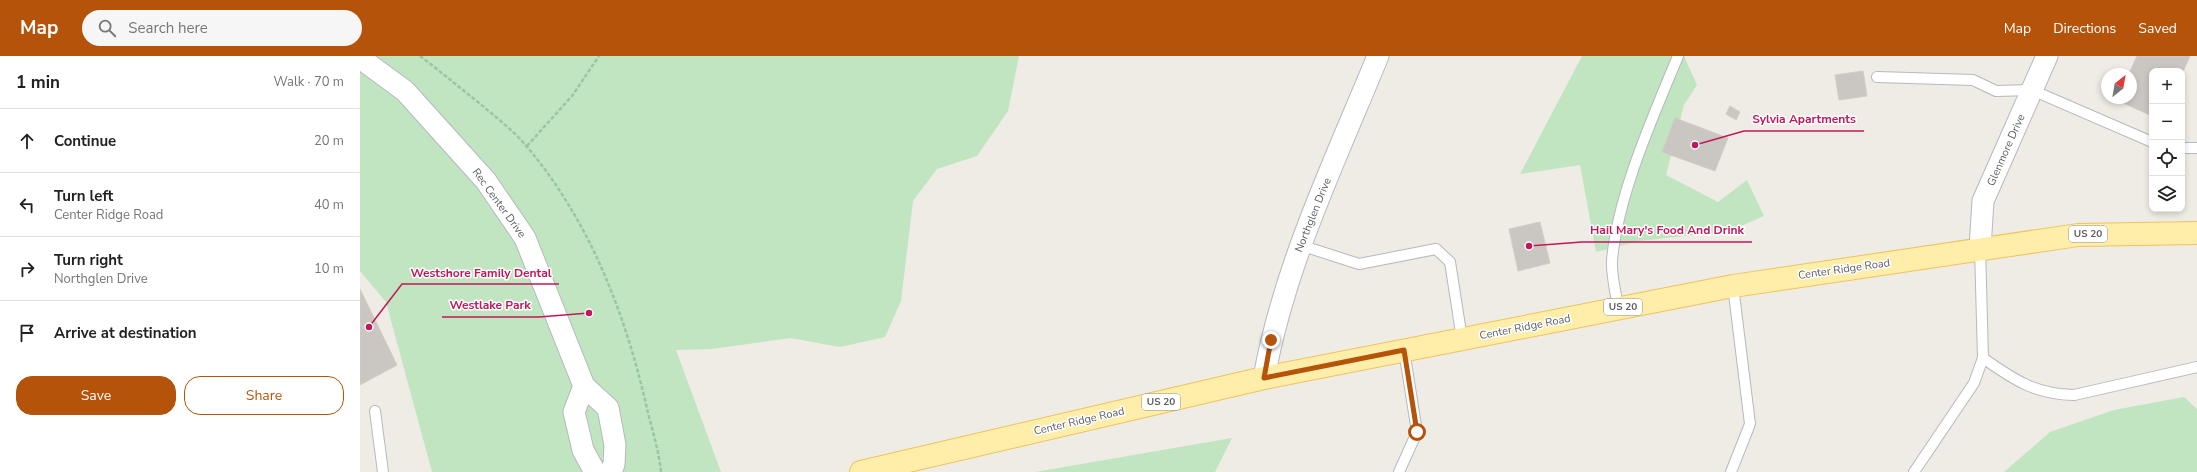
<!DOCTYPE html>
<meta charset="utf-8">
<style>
body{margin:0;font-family:"Nunito Sans",sans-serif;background:#f6f6f6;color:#222}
.controls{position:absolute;right:12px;top:12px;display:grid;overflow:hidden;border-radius:8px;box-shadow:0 2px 6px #0003}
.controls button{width:36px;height:36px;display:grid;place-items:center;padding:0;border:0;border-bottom:1px solid #e0e0e0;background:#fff;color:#222;font:20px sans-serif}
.compass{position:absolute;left:1741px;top:12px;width:36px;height:36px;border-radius:50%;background:#fff;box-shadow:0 2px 6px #0003;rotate:31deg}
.stop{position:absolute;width:12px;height:12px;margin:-9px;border:3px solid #b45309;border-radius:50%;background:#fff}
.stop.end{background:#b45309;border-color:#fff;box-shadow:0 1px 4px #0008}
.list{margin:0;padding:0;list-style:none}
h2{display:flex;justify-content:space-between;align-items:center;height:52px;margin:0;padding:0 16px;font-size:17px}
h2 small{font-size:13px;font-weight:400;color:#767676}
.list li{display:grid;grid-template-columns:26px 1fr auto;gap:12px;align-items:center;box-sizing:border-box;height:64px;padding:0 16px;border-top:1px solid #e0e0e0}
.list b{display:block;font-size:15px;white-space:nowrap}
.list p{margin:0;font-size:13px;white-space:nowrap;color:#767676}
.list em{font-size:13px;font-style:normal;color:#767676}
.actions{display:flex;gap:8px;padding:12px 16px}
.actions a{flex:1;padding:9px 0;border:1px solid #b45309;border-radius:16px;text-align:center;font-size:14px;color:#b45309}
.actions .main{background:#b45309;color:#fff}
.icon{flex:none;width:22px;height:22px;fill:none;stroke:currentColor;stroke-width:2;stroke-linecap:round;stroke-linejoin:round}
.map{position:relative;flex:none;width:1837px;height:416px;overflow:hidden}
header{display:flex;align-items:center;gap:24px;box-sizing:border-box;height:56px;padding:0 20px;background:#b45309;color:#fff}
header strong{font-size:19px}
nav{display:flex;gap:22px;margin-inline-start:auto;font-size:14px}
.search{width:280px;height:36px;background:#f6f6f6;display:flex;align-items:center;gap:10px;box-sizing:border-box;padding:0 14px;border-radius:22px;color:#767676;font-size:15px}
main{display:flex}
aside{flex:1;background:#fff}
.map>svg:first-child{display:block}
.green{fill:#c1e5c0}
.building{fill:#cac6c1;stroke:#d3cdc2}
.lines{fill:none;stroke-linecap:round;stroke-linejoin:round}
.lane-casing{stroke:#b6b9be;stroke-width:12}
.street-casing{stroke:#b6b9be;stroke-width:23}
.primary-casing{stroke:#efc35c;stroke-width:24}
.path{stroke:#9ac6a5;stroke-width:2.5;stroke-dasharray:4 2;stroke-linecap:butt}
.lane{stroke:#fff;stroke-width:10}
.street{stroke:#fff;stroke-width:21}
.primary{stroke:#feeea9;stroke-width:22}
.route{stroke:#b45309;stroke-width:5}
.labels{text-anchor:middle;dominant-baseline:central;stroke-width:3;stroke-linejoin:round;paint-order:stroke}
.shield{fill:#fff;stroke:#8d9092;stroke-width:1}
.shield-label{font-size:10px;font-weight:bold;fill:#5c6064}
.street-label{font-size:11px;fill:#5c6064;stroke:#fff}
.leader{fill:none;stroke:#c2185b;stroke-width:1.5}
.callout-dot{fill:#c2185b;stroke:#fff;stroke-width:1.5}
.callout-label{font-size:12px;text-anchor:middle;font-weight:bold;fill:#c2185b;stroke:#fff;stroke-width:3;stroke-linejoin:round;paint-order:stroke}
</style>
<header>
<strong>Map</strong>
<div class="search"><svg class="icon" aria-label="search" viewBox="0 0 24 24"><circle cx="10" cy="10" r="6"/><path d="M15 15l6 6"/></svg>Search here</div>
<nav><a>Map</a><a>Directions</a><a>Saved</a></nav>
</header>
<main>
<aside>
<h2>1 min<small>Walk · 70 m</small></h2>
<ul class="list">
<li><svg class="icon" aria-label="ahead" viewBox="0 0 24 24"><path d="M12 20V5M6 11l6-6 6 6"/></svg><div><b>Continue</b></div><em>20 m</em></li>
<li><svg class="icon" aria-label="left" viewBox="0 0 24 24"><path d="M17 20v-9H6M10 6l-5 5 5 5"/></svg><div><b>Turn left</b><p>Center Ridge Road</p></div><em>40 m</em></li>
<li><svg class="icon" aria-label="right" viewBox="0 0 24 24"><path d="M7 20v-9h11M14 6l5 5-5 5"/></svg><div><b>Turn right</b><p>Northglen Drive</p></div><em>10 m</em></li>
<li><svg class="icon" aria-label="arrive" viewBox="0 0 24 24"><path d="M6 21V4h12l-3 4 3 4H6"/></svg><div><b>Arrive at destination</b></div></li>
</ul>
<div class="actions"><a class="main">Save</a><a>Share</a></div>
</aside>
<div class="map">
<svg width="1837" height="416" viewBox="0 0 1837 416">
<rect width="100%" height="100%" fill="#eeece4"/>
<g class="green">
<path d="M0,0h659l-11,55 -31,45 -40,13 -24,32 -12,100 -16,36 -45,10 -50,-9 -78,11 -36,1 45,122h-289l-46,-170 -26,-31z"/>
<path d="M1222,0h102l13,29 -13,20 -18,70 52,27 29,-22 17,36 -35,15 -89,10 -44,11 -16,-87 -60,9z"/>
<path d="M1824,341l13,12v63h-193l46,-40 64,-22z"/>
<path d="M872,382l-17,34h-180z"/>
</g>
<g class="building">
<path d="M1777,0h53l-8,18v-3h-30v45l-29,-13 3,-5h5v-24h-2z"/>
<path d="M1503,15l4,25 -28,4 -4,-25z"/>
<path d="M1370,50l10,6 -4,8 -10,-6z"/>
<path d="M1315,62l53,20 -13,33 -53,-19z"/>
<path d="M1180,166l10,41 -32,8 -9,-42z"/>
<path d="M0,233l37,76 -37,20z"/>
</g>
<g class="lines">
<defs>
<g id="lane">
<path d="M1517,21l96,3 23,11 36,-1 120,52"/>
<path d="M1822,92h15"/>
<path d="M940,189l59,19 77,-15 14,13 12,77"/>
<path d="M1258,252c-2,-15 -7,-33 -6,-48 6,-66 41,-143 66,-204"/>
<path d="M1623,302c31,22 52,36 91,37l123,-28"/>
<path d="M15,355l8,61"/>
<path d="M1039,416l18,-40 -13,-82"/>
<path d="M1371,416l19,-48 -17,-138"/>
<path d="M1554,416l60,-89 9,-25 -3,-110"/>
</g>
<g id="street">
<path d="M0,2l45,33 81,90 39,57 59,148 24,22 7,37 -1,19 -3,8"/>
<path d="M1620,192l3,-47 64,-145"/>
<path d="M904,322c20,-112 71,-217 114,-322"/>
<path d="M224,330l-10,26 9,38 12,22"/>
</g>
<path id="primary" d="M501,416l403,-94 469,-92 345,-51 119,-2"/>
</defs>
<use href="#lane" class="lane-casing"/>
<use href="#street" class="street-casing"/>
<use href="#primary" class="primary-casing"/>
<g class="path">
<path d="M60,0c20,15 39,31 59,47 17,14 35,28 49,45 63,75 99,170 120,265 5,19 11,39 13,59"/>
<path d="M167,90l45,-50 27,-40"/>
</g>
<use href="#lane" class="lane"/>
<use href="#street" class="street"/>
<use href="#primary" class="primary"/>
</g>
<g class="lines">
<path class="route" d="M911,284l-7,38 140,-28 13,82"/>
</g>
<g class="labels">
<g class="shield">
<rect x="1709" y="170" width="38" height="16" rx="3"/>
<rect x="1244" y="243" width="38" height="16" rx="3"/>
<rect x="782" y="338" width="38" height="16" rx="3"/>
</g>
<g class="shield-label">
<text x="1728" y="178">US 20</text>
<text x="1263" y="251">US 20</text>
<text x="801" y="346">US 20</text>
</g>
<g class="street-label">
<text transform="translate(1646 94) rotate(-66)">Glenmore Drive</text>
<text transform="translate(139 147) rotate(54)">Rec Center Drive</text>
<text transform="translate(953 159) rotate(-68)">Northglen Drive</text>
<text transform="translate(1484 213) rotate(-8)">Center Ridge Road</text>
<text transform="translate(1165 271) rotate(-11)">Center Ridge Road</text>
<text transform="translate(719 365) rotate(-13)">Center Ridge Road</text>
</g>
</g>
<path class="leader" d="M1335 89L1384 75H1504M1169 190L1222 186H1392M9 271L42 228H199M229 257L179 261H82"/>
<g class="callout-dot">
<circle cx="1335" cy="89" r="4"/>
<circle cx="1169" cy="190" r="4"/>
<circle cx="9" cy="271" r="4"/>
<circle cx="229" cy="257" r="4"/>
</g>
<g class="callout-label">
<text x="1444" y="67">Sylvia Apartments</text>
<text x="1307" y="178">Hail Mary's Food And Drink</text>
<text x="121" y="221">Westshore Family Dental</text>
<text x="130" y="253">Westlake Park</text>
</g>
</svg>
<div class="controls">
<button>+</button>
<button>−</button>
<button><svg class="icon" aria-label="locate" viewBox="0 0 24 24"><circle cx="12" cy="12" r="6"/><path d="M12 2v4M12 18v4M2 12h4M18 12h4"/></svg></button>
<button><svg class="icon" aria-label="layers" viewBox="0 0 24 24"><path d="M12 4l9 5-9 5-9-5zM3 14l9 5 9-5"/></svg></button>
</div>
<svg class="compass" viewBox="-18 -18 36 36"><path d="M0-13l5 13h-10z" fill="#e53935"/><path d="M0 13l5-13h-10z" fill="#767676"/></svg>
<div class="stop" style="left:1057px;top:376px"></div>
<div class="stop end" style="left:911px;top:284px"></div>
</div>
</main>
